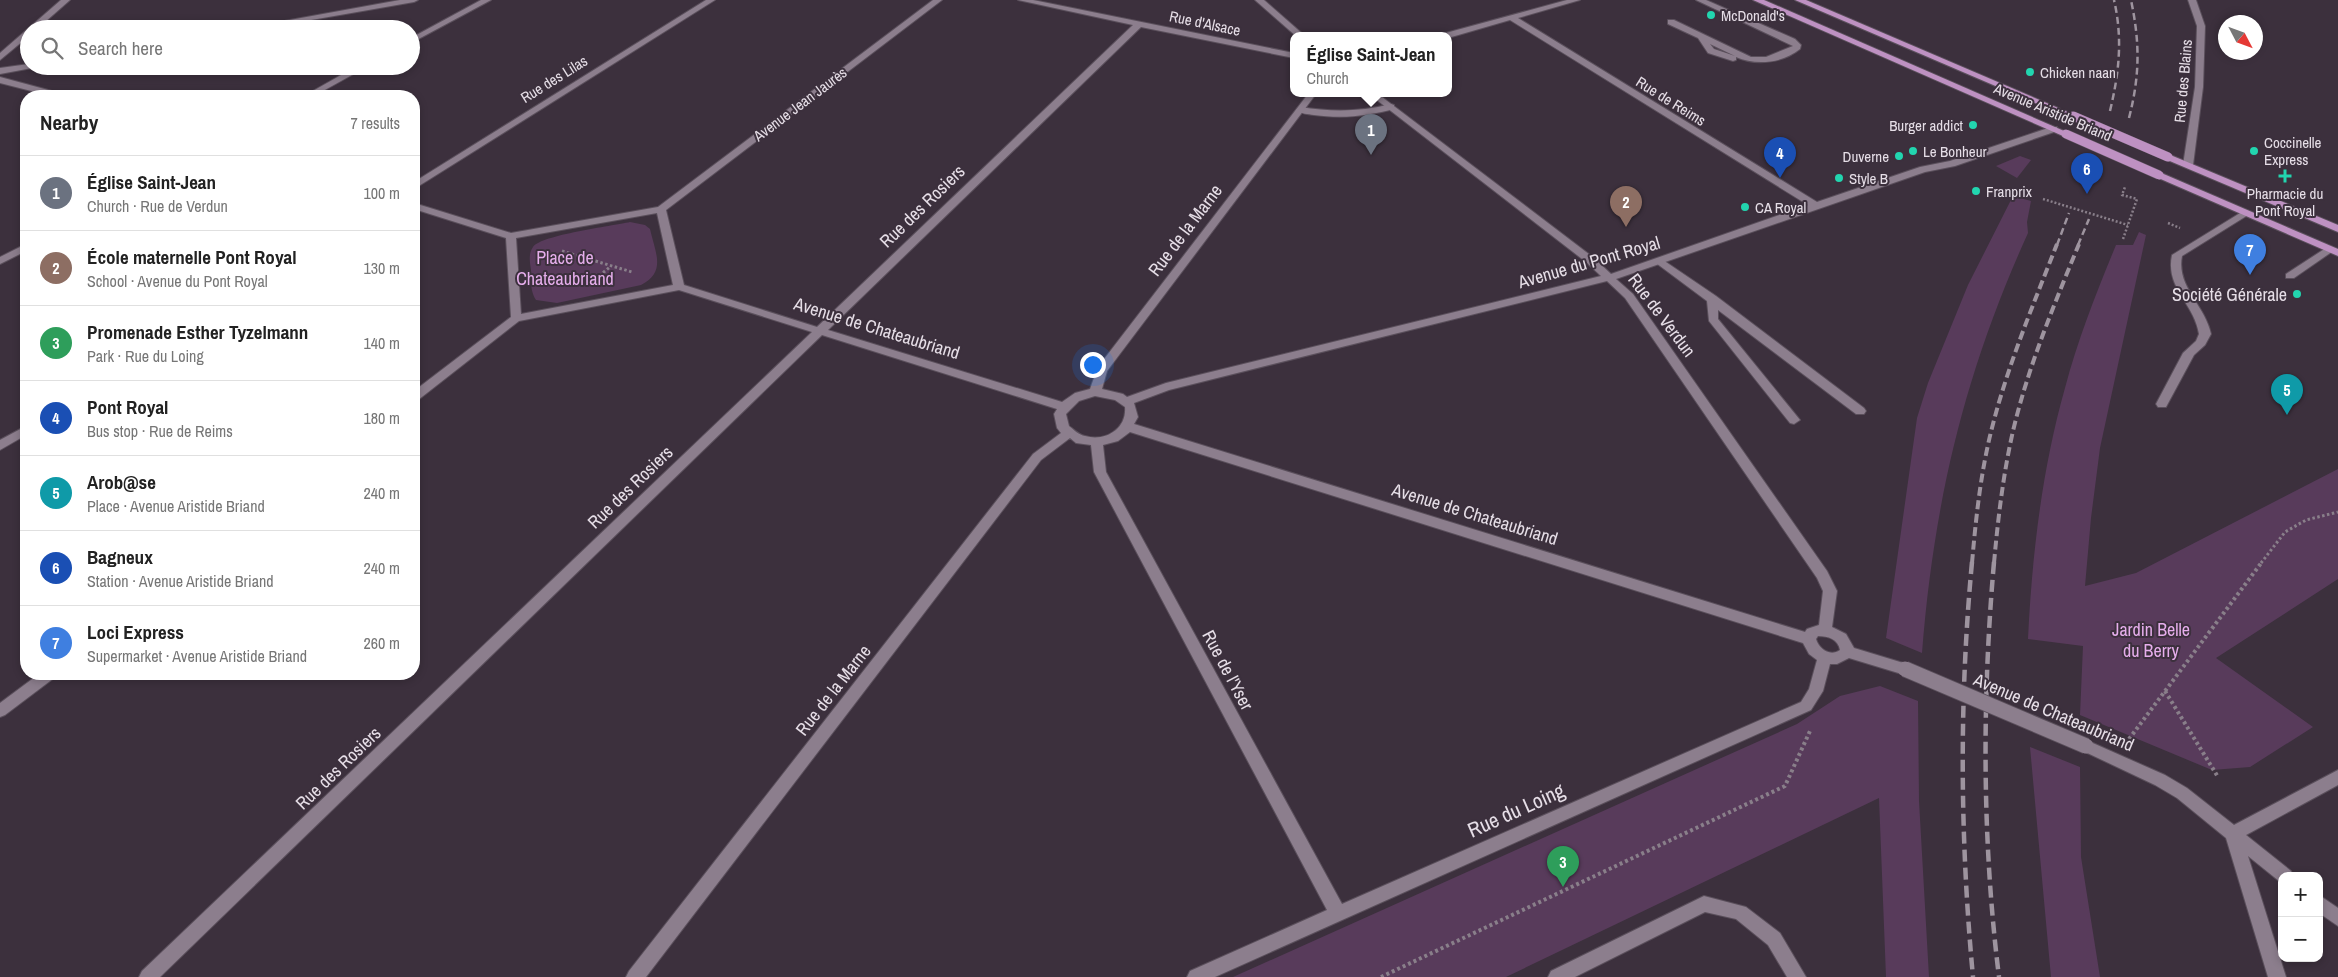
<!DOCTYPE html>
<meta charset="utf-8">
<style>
body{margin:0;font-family:"Archivo Narrow",sans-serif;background:#f2f2f2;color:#222}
.controls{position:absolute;right:15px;bottom:15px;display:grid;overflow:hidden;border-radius:10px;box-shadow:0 2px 8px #0003}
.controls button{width:45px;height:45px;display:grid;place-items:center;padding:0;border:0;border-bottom:1px solid #e0e0e0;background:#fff;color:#222;font:25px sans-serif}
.compass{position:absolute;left:2218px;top:15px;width:45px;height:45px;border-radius:50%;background:#fff;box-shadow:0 2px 8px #0003;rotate:131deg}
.you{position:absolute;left:1092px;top:364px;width:18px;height:18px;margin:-12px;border:4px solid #fff;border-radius:50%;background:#1a73e8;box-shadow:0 0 0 8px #1a73e833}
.badge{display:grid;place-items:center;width:32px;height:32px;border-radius:50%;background:#db2777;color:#fff;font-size:16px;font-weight:700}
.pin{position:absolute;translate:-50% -41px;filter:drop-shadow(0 1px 2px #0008)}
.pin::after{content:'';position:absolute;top:26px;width:18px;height:15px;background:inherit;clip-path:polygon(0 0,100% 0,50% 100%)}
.popup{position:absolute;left:1290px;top:32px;width:162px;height:65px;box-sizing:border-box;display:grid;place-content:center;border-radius:10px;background:#fff;filter:drop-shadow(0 1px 4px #0005);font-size:16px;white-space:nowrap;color:#767676}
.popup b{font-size:19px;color:#222}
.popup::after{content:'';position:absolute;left:50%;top:100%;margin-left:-10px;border:10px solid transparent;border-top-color:#fff}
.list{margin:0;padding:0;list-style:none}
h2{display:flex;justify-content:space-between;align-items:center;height:65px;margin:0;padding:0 20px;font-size:21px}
h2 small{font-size:16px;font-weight:400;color:#767676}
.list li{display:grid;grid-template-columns:32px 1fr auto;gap:15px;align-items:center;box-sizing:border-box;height:75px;padding:0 20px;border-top:1px solid #e0e0e0}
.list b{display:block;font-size:19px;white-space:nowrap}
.list p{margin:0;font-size:16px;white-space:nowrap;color:#767676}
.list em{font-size:16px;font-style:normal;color:#767676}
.icon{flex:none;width:28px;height:28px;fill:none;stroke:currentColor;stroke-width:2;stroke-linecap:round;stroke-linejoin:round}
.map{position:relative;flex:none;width:2338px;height:977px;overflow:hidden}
.search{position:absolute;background:#fff;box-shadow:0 2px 8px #0003;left:20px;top:20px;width:400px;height:55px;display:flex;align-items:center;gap:12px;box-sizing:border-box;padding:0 18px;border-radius:28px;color:#767676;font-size:19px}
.panel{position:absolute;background:#fff;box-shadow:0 2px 8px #0003;left:20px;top:90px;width:400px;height:590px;border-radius:20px}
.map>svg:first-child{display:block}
.green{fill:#583b5b}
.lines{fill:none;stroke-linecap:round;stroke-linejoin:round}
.service-casing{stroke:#5a4f5b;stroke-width:2}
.minor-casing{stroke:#5a4f5b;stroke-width:2}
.tertiary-casing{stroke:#5a4f5b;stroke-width:2}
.primary-casing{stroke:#5a4f5b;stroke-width:2}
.path-far2{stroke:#897f8a;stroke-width:2.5;stroke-dasharray:2 2;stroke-linecap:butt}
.path-far1{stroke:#897f8a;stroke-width:3;stroke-dasharray:2.5 2.5;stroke-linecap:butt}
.path{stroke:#897f8a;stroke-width:4;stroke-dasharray:3 3;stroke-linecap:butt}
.service{fill:#8c7e8d;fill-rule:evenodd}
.minor{fill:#8c7e8d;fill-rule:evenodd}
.tertiary{fill:#8c7e8d;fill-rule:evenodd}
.primary{fill:#be91c2;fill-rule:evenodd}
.rail-far2{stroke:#9e949f;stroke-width:2.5;stroke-dasharray:7 4;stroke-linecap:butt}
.rail-far1{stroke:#9e949f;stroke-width:4;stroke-dasharray:9 4.5;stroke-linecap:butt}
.rail{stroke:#9e949f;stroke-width:4.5;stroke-dasharray:12 6;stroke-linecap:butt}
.minor-bridge-casing{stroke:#5a4f5b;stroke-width:17;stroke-linecap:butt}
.primary-bridge-casing{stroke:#5a4f5b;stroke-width:10;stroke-linecap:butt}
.minor-bridge{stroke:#8c7e8d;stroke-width:15}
.primary-bridge{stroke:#be91c2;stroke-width:9}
.poi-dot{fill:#22d5af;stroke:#3c303d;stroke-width:2}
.labels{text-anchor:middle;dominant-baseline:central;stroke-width:4;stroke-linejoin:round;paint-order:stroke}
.far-poi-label{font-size:15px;fill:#e6dee7;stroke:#3c303d;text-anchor:start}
.far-street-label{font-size:15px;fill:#e6dee7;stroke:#3c303d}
.street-label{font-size:18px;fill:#e6dee7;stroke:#3c303d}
.park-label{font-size:18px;fill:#e6aeec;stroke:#3c303d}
.poi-label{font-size:18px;fill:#e6dee7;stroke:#3c303d;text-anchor:end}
.near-street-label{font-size:21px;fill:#e6dee7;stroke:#3c303d}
</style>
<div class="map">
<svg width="2338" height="977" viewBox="0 0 2338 977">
<rect width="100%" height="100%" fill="#3c303d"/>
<g class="green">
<path d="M2020,156l11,4 -14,18 -21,-12z"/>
<path d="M2013,196l18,5 -4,21 1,11c-63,139 -94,267 -106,420l-36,-15 31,-220 11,-35 40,-98z"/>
<path d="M630,222l15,3 5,4c5,23 17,43 -9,56l-84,18 -21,-3c-6,-9 -5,-19 -5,-30 -1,-7 -3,-16 2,-23 8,-12 79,-21 97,-25z"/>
<path d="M2139,232l7,3 -46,213 -9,70 -6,68 51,-13 202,-104v110l-122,79 97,69 -63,40 -38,3 -132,-55 3,-69 -55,-7c4,-84 14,-170 37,-251 13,-49 32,-97 51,-143h17z"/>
<path d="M1880,686l38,15 1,100 10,176h-43l-7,-179 -373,179h-273l564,-253 43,-28z"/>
<path d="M2030,747l50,20 1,90 19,120h-49z"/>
</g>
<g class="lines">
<defs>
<g id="service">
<path d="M1696,0h10l89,39 6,6 -1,4c-17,14 -44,17 -64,8v3l-3,1 -25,-8 -10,-15 -30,-14v-4h6l77,37h15l27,-11zM1710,44l25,12 -21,-7z"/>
<path d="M1391,104l3,1v4c-27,7 -51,10 -80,6 -6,-1 -13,-1 -18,-5l4,-3c32,5 59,5 91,-3z"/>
<path d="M2245,210l5,3 -2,2 -66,41c-6,31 23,49 29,78l-6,11 -11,10 -28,52h-8l-2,-3 27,-51 13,-12 3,-7c-5,-31 -34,-46 -27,-79z"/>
<path d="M2329,246l5,3 -1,2 -39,27h-8v-4z"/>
<path d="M1660,258l56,38 148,112 2,3 -2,3h-8l-138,-104v9l82,101 -6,4 -4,-1 -81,-102 -2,-20 -51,-38v-4z"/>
<path d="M1704,896l42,11 34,26 26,44h-19l-19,-32 -32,-26 -31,-7 -130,65h-27l3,-6z"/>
</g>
<g id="minor">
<path d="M400,0h18l-4,2 -154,27h-20z"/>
<path d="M481,0h10l-80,43v-5z"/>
<path d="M706,0h9l-301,189v-7z"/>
<path d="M933,0h9l-276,210 18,75 133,42 316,-302 -115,-25h15l261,53v5l-153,-31 -313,303 234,72 13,-9 15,-4 8,-22 210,-273h8l-209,277 -5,18 21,5 4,3 39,-14 435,-107 -15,-14 -217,-168h9l216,164 17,16 197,-69 -298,-185 -62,18 -7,-2 1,-2 125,-34h13l-62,18 299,184 103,-35 30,-6 101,-34h6v4l-102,35 -30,6 -309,107 17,15 194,277 10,20 -5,36 14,7 8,14 56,17 2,4 -2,4 -5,2 -56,-17 -12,6h-7l-7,27 -12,19 -596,267h-28l3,-6 137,-61 -233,-438 -3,-27 -15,-2 -6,-5 -29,22 -395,517h-20l3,-6 404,-517 28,-21 -4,-5 -3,-14 3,-5 -235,-74 -662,642h-21l3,-6 670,-639 -133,-42 -160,31 -101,79 -4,1v-10l97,-74 -5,-79 -92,-29v-6l97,30 147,-26zM657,213l16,72 -152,29 -5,-76zM1607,281l18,17 192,280 6,13 -4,34 -12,4 -2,3 -671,-208 4,-7 -4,-14 35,-13zM1095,396l20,4 10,7c2,22 -20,35 -40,29 -6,-1 -11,-6 -16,-10l-3,-12 13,-13zM1130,432l673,211 6,11 8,6 -8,29 -8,13 -459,202 -236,-432 -3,-27 15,-4zM1818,636c10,0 20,3 22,14 -10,7 -21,-1 -24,-11z"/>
<path d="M1255,0h9l41,36h-9z"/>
<path d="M2188,0h8l9,26 -2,61 -10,78 -5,3 -5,-3 12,-78 2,-61z"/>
<path d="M29,64v2h4l-1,2 -32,6v-6z"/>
<path d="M357,66h11l-54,30h-10z"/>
<path d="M0,77l63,17 1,2h-13l-51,-13z"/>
<path d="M26,244v7l-26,13v-7z"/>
<path d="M26,426v9l-26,15v-10z"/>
<path d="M39,674h17l-2,4 -49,37 -5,2v-14z"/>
<path d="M2086,740l79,35 22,13 47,37 104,-55v15l-92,50 45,36 2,5h-11v6l-3,-1 -31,-25 38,121h-18l-42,-139 -49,-40 -22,-13 -74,-35 -2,-4 2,-4z"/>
<path d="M2319,895l19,13v18l-19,-13z"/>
</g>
<path id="tertiary" d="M61,0h9l-33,29h-8v7l-29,24v-7z"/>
<g id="primary">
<path d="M1753,0h11l307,134 -8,2z"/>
<path d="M1795,0h11l271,116 -7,2z"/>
<path d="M2168,154l170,71v7l-173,-73 -2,-2z"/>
<path d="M2159,172l179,77v7l-182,-79v-4z"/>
</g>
</defs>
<use href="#service" class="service-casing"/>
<use href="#minor" class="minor-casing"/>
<use href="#tertiary" class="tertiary-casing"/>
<use href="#primary" class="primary-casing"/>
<g class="path-far2">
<path d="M2043,199l85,26"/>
<path d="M2168,223l12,5"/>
<path d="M2123,239l14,-40 -15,-4 3,-8"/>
</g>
<g class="path-far1">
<path d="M562,251l70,21"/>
<path d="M599,281l1,-6 10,-8"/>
<path d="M2261,563l24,-31 21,-12 32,-8"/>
</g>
<g class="path">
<path d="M2165,691l53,86"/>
<path d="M2129,739l133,-177"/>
<path d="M1381,977l404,-191 25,-55"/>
</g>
<use href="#service" class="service"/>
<use href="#minor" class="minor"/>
<use href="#tertiary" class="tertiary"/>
<use href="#primary" class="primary"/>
<g class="rail-far2">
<path d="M2110,111c9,-38 13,-72 4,-111"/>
<path d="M2129,118c11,-43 11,-75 2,-118"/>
<path d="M2057,245l12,-32"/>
<path d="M2078,245l11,-26"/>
</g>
<g class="rail-far1">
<path d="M1972,563c4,-46 9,-94 21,-139 16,-62 41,-121 64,-180"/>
<path d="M1994,563c4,-44 9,-88 19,-132 15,-64 41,-126 66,-187"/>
</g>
<g class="rail">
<path d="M1972,562c-13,139 -12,276 1,415"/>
<path d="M1994,562c-12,138 -12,278 5,415"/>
</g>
<defs>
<path id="minor-bridge" d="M1905,669l181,77"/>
<g id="primary-bridge">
<path d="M2073,116l95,41"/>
<path d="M2066,134l93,41"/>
</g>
</defs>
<use href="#minor-bridge" class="minor-bridge-casing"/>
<use href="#primary-bridge" class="primary-bridge-casing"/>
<use href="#minor-bridge" class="minor-bridge"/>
<use href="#primary-bridge" class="primary-bridge"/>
</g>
<g class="poi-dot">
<circle cx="1711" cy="15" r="5"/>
<circle cx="2030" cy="72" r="5"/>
<circle cx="1973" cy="125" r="5"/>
<circle cx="1913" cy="151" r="5"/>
<circle cx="2254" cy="151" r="5"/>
<circle cx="1899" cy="156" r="5"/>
<path d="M2282.5 168.5h5v5h5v5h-5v5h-5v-5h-5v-5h5z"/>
<circle cx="1839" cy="178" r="5"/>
<circle cx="1976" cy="191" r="5"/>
<circle cx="1745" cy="207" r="5"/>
<circle cx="2297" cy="294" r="5"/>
</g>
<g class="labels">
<g class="far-poi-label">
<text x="1721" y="15">McDonald's</text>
<text x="2040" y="72">Chicken naan</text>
<text x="1963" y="125" text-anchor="end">Burger addict</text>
<text x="2264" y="142">Coccinelle<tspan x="2264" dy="17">Express</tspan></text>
<text x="1923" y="151">Le Bonheur</text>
<text x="1889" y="156" text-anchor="end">Duverne</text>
<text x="1849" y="178">Style B</text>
<text x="1986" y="191">Franprix</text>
<text x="2285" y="193" text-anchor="middle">Pharmacie du<tspan x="2285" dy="17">Pont Royal</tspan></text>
<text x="1755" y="207">CA Royal</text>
</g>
<g class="far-street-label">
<text transform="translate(1205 23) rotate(12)">Rue d'Alsace</text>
<text transform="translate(554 79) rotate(-32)">Rue des Lilas</text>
<text transform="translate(2183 81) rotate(-85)">Rue des Blains</text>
<text transform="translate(1671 101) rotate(32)">Rue de Reims</text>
<text transform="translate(800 104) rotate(-37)">Avenue Jean Jaurès</text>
<text transform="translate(2053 112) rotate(23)">Avenue Aristide Briand</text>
</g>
<g class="street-label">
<text transform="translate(922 206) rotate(-44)">Rue des Rosiers</text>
<text transform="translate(1185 230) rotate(-53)">Rue de la Marne</text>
<text transform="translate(1589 262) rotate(-16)">Avenue du Pont Royal</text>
<text transform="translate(1662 315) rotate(53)">Rue de Verdun</text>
<text transform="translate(877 328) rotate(17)">Avenue de Chateaubriand</text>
<text transform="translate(630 487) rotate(-44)">Rue des Rosiers</text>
<text transform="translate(1475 514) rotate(17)">Avenue de Chateaubriand</text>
<text transform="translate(1228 670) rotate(62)">Rue de l'Yser</text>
<text transform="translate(833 690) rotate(-52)">Rue de la Marne</text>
<text transform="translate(2054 712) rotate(23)">Avenue de Chateaubriand</text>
<text transform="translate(338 768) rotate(-44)">Rue des Rosiers</text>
</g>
<g class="park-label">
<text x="565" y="257">Place de<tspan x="565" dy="21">Chateaubriand</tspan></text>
<text x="2151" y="629">Jardin Belle<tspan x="2151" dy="21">du Berry</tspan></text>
</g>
<g class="poi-label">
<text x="2287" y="294">Société Générale</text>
</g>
<g class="near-street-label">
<text transform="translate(1516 810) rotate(-24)">Rue du Loing</text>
</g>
</g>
</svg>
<div class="controls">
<button>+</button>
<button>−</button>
</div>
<svg class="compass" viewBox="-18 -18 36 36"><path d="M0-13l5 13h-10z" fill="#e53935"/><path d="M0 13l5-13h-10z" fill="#767676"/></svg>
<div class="you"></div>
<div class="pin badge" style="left:1371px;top:155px;background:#6b7280">1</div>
<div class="popup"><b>Église Saint-Jean</b>Church</div>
<div class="pin badge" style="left:1626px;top:227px;background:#8d6e63">2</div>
<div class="pin badge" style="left:1563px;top:887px;background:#2e9e5b">3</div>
<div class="pin badge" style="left:1780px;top:178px;background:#1a4fb4">4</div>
<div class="pin badge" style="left:2287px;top:415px;background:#0f9aa8">5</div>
<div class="pin badge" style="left:2087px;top:194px;background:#1a4fb4">6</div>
<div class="pin badge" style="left:2250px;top:275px;background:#3f7fe0">7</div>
<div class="search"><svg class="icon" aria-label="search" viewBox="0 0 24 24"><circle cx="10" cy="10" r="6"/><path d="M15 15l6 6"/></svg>Search here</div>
<section class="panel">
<h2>Nearby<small>7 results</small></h2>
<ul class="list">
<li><span class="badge" style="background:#6b7280">1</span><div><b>Église Saint-Jean</b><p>Church · Rue de Verdun</p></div><em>100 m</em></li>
<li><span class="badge" style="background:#8d6e63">2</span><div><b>École maternelle Pont Royal</b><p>School · Avenue du Pont Royal</p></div><em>130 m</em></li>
<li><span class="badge" style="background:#2e9e5b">3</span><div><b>Promenade Esther Tyzelmann</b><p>Park · Rue du Loing</p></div><em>140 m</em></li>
<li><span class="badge" style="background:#1a4fb4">4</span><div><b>Pont Royal</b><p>Bus stop · Rue de Reims</p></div><em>180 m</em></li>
<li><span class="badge" style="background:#0f9aa8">5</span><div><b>Arob@se</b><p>Place · Avenue Aristide Briand</p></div><em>240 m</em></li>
<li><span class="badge" style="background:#1a4fb4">6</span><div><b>Bagneux</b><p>Station · Avenue Aristide Briand</p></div><em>240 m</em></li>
<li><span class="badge" style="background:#3f7fe0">7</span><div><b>Loci Express</b><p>Supermarket · Avenue Aristide Briand</p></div><em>260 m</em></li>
</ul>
</section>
</div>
